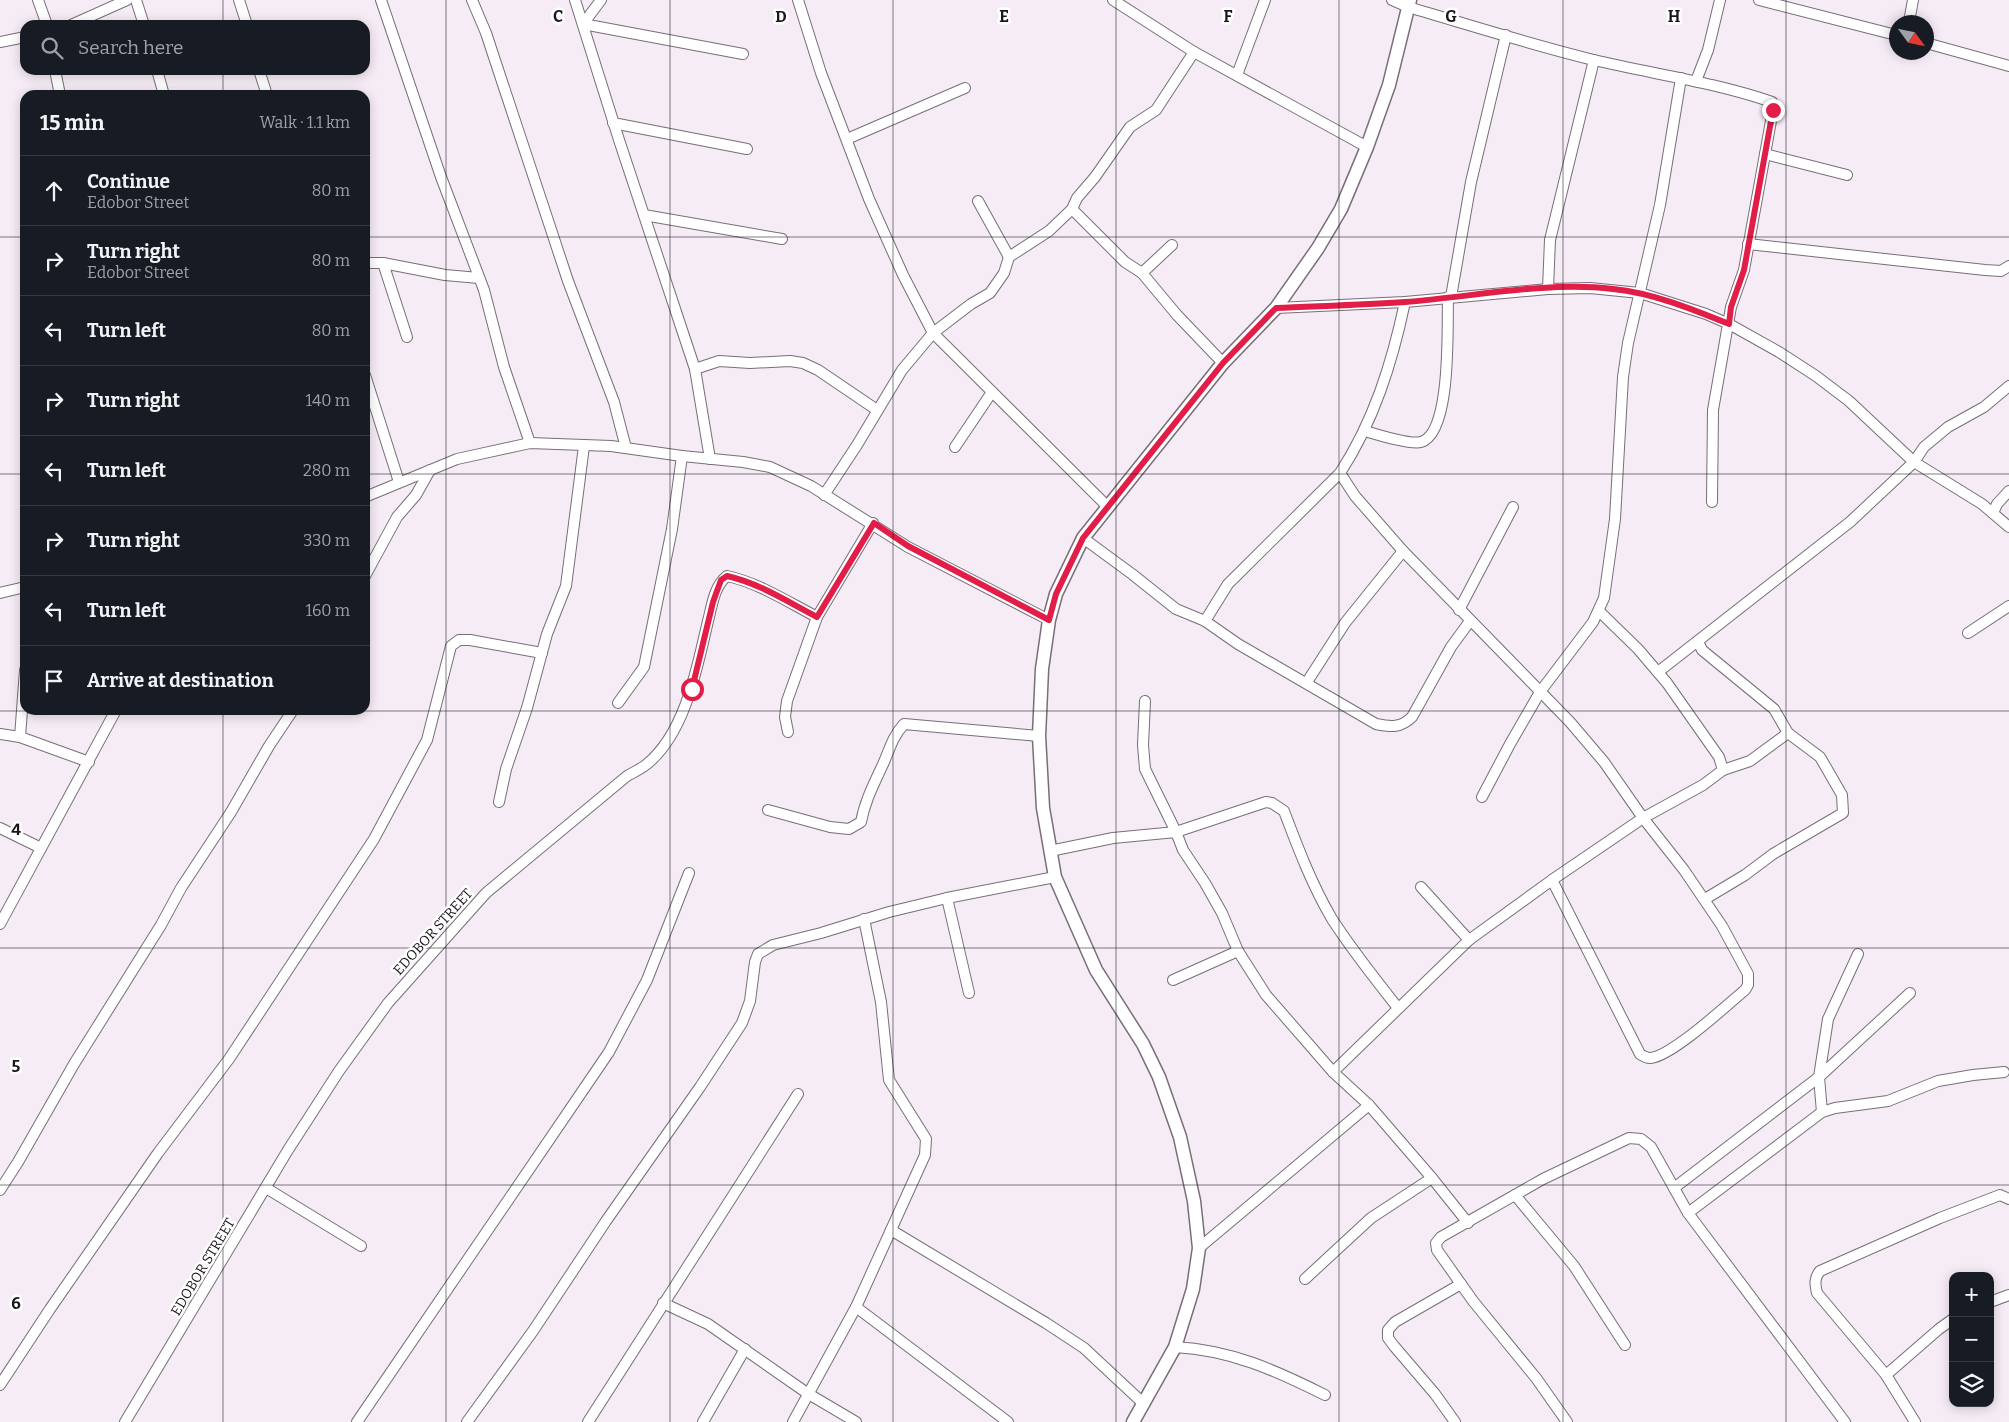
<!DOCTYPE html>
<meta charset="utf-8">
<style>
body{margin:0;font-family:Bitter,serif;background:#242831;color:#f1f3f6}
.controls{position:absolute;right:15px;bottom:15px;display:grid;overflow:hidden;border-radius:10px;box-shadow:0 2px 12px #0003}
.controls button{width:45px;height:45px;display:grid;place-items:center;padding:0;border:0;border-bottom:1px solid #363941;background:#171b24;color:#f1f3f6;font:25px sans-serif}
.compass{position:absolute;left:1889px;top:15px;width:45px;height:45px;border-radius:50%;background:#171b24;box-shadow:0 2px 12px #0003;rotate:123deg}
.stop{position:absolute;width:15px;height:15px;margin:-11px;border:4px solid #e11d48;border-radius:50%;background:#fff}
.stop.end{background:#e11d48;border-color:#fff;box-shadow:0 1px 5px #0008}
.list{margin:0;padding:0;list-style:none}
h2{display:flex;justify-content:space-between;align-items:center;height:65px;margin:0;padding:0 20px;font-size:21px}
h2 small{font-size:16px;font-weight:400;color:#9ea1a6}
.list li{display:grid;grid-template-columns:32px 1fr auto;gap:15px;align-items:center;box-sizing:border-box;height:70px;padding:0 20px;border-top:1px solid #363941}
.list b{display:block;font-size:19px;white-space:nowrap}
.list p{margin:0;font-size:16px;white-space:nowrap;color:#9ea1a6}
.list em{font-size:16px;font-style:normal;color:#9ea1a6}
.icon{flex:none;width:28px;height:28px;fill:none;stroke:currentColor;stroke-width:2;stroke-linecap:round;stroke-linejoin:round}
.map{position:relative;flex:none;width:2009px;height:1422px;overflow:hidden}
.search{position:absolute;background:#171b24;box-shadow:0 2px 12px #0003;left:20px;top:20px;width:350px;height:55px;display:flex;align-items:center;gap:12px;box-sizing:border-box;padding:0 18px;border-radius:15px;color:#9ea1a6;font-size:19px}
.panel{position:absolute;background:#171b24;box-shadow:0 2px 12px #0003;left:20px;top:90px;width:350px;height:625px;border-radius:15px}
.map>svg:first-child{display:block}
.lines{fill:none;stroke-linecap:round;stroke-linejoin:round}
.minor-casing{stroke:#776e78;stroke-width:12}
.tertiary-casing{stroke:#776e78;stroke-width:15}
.minor{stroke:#fff;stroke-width:10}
.tertiary{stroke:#fff;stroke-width:12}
.route{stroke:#e11d48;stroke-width:6}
.grid{fill:none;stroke:#1a161a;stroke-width:1;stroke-opacity:0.55}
.labels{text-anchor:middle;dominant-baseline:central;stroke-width:5;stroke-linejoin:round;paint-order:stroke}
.street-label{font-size:14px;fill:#1a161a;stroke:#fff}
.grid-label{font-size:16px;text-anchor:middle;font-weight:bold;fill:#1a161a;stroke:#fff;stroke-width:5;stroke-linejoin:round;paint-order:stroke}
</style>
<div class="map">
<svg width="2009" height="1422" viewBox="0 0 2009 1422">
<rect width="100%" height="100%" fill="#f6ecf6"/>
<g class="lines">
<defs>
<g id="minor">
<path d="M38,0l9,25"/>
<path d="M136,0l8,25"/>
<path d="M239,0l8,25"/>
<path d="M381,0l60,177 43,113 20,77 26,76"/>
<path d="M472,0l14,33 82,248 46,121 12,46"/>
<path d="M575,0l45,143 75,226 15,90"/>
<path d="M601,0l-18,24 160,30"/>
<path d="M798,0l23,73 48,126 34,76 30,58 175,174"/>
<path d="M1113,0l81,52 173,95"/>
<path d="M1392,0l16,7c62,18 124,38 186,53 59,14 120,22 178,42l1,8 -29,160 -13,37 -18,103 -1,92"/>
<path d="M1759,0l137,35"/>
<path d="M1909,22l4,-22"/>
<path d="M71,25l56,-25"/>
<path d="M0,42l25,-5"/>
<path d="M1926,43l83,23"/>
<path d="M55,70l5,25"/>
<path d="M157,70l7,25"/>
<path d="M259,70l8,25"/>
<path d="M1237,75l28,-75"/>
<path d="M1696,81l12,-31 12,-50"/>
<path d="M613,123l134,26"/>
<path d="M847,139l118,-51"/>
<path d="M1765,154l82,21"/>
<path d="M978,201l31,56"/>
<path d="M1072,209l5,-11 18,-21 35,-50 26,-17 38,-58"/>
<path d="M644,215l138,24"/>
<path d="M1748,244l237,26 16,1 8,-5"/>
<path d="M365,263h18l62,12 34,3"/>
<path d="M383,263l24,74"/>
<path d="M1142,273l30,-28"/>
<path d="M1548,289l2,-49 44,-180"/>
<path d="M1451,297l20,-115 35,-147"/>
<path d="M1276,308l129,-6 143,-13 42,-1 50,5 66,21 23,10 50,28 37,24 33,25 65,61 68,42 27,23"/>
<path d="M695,369l24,-8 31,2 40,-2 13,2 15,7 59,40"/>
<path d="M365,375l34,107"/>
<path d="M1365,431c13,4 45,14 56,11 31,-9 26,-116 27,-145"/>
<path d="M955,447l37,-55"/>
<path d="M1340,473l15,23 48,55 167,171 34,40 39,56 41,52 38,56 26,48v11l-3,5c-18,15 -74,67 -95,68 -4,0 -7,-2 -10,-4l-88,-174"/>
<path d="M824,495l33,-50 45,-75 31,-37 38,-29 19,-11 14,-20 5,-16 40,-26 23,-22 53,53 17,11 35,42 46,48"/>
<path d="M365,497l92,-38 73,-16 81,3 71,10 61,6 27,5 41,19 97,61 141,73"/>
<path d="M1993,513l4,-9 12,-13"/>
<path d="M1083,538l49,36 44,35 29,12 33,23 138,80c15,3 25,4 36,-7l39,-70 19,-26"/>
<path d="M365,576l32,-59 19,-22 14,-25"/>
<path d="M0,593l25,-6"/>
<path d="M1459,610l54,-103"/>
<path d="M1205,621l23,-37 112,-111c34,-52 52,-110 65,-171"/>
<path d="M1968,633l41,-27"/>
<path d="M1698,641l4,9 72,59 14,24 32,24 22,38 1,18 -70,41 -28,21 -40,24"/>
<path d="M25,670l-5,67 69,25"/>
<path d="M1658,672l192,-150 64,-60 10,-15 24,-20 36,-20 25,-21"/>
<path d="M1307,682l38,-59 58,-72"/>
<path d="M1145,701l-2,44 2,24 31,63 90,-30 6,1 12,8c14,37 28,74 48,108 20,31 43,60 66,89"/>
<path d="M618,703l26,-36 28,-138 10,-73"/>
<path d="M788,732l-3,-15 2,-16 30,-84 56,-94"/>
<path d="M0,734l20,3"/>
<path d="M1723,770l27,-9 38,-28"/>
<path d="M1482,797l28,-53 30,-52 53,-70 11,-24 11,-79 8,-142 5,-34 32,-138 21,-127"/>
<path d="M499,802l7,-33 21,-61 20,-74 19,-48 18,-140"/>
<path d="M768,810l62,17 19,2 12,-7c4,-22 14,-40 23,-60 6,-14 9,-26 20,-38l135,12"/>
<path d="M0,828l41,20"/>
<path d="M1050,851l63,-13 63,-6 7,18 22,33 17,30 16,38 28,44 67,77 36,33 63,73 36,45"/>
<path d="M1421,887l48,53"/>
<path d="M947,898l22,95"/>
<path d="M0,924l116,-214"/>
<path d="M1173,980l65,-29"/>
<path d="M1333,1072l136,-132 83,-60 91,-62 60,-33 20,-15 -4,-13 -52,-74 -29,-34 -39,-38"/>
<path d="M1822,1112l-3,-35 9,-58 30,-65"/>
<path d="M266,1188l95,58"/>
<path d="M1674,1188l145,-111 91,-84"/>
<path d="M0,1190l18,-28 56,-98 87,-139 20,-37 50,-76 38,-66 24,-36"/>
<path d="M1515,1195l59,71 51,79"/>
<path d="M1688,1213l134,-101 13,-4 53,-7 50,-20 35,-6 31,-3"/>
<path d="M891,1230l155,93 38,25 60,56"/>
<path d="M1199,1248l170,-143"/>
<path d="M1305,1279l66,-61 61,-40"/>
<path d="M1990,1302l19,-7"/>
<path d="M663,1303l45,21 99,69 49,29"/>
<path d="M856,1307l152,115"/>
<path d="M1175,1347c56,3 100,23 150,48"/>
<path d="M1886,1375l53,-46 14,-10"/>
<path d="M0,1385l50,-76 108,-156 71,-94 145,-220 53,-99 24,-94 8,-6h11l72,13"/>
<path d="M125,1422l163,-272 51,-79 49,-68 98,-110 141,-117c7,-4 14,-7 20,-12 39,-32 50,-97 61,-143 4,-15 6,-35 19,-45 32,7 61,26 90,41"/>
<path d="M357,1422l252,-370 38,-72 42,-107"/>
<path d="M467,1422l66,-91 73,-110 94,-134 42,-64 8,-22 5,-39 3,-8 15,-9 48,-12 68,-21 58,-14 108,-21"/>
<path d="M588,1422l210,-328"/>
<path d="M703,1422l42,-73"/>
<path d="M793,1422l63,-115 69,-152 1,-16 -37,-59 -8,-78 -17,-83"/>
<path d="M1455,1422l-20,-28 -41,-48 -6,-8v-8l7,-8 66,-38"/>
<path d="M1567,1422l-31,-44 -63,-77 -36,-51 -1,-7 5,-6 102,-58 86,-41 12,1 10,8 37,66 157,209"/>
<path d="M1915,1422l-29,-47 -69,-82c-2,-9 -3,-15 3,-22l120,-53 60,-23 9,4"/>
</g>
<path id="tertiary" d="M1133,1422l42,-75 18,-58 6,-41 -5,-47 -14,-64 -21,-60 -16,-33 -47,-74 -41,-93 -12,-69 -4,-72 3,-67 7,-49 7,-26 27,-56 140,-175 53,-55 42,-60 23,-39 26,-62 22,-62 21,-85"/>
</defs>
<use href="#minor" class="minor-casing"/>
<use href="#tertiary" class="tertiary-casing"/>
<use href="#minor" class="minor"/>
<use href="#tertiary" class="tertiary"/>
</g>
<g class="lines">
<path class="route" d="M692,689l21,-87 8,-22 6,-4c32,7 61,26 90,41l57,-94 34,23 141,74 7,-26 27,-56 140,-175 53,-55c43,-2 86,-3 129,-6 67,-5 142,-21 208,-13 40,4 79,20 116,35l2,-17 13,-37 29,-160"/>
</g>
<path class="grid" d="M223,0v25M446,0v1422M670,0v1422M893,0v1422M1116,0v1422M1339,0v1422M1563,0v1422M1786,0v1422M223,70v25M0,237h25M365,237h1644M0,474h25M365,474h1644M223,710v712M0,711h2009M0,948h2009M0,1185h2009"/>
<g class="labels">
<g class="street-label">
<text transform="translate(433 932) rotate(-48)">EDOBOR STREET</text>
<text transform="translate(203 1267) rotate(-59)">EDOBOR STREET</text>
</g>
</g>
<g class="grid-label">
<text x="558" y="22">C</text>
<text x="781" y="22">D</text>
<text x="1004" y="22">E</text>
<text x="1228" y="22">F</text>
<text x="1451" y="22">G</text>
<text x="1674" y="22">H</text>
<text x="16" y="835">4</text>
<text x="16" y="1072">5</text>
<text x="16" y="1309">6</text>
</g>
</svg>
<div class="controls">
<button>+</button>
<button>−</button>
<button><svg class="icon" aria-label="layers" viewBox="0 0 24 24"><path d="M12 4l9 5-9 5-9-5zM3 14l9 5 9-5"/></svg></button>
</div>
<svg class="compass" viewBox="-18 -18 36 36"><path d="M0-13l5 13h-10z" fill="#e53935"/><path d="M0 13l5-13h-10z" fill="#9ea1a6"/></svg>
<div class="stop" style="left:692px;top:689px"></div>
<div class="stop end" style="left:1773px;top:110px"></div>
<div class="search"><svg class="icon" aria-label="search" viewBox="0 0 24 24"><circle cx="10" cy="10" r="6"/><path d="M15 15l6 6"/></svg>Search here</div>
<section class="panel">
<h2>15 min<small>Walk · 1.1 km</small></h2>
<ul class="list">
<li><svg class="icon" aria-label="ahead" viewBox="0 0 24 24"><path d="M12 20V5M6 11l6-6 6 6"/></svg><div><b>Continue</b><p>Edobor Street</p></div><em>80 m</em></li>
<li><svg class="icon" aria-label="right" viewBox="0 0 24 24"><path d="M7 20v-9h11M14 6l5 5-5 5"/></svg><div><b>Turn right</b><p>Edobor Street</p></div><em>80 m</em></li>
<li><svg class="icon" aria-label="left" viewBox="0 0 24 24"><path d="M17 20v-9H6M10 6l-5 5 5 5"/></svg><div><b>Turn left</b></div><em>80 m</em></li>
<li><svg class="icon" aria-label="right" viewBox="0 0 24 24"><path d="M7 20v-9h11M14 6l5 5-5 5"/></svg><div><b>Turn right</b></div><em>140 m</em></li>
<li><svg class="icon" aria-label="left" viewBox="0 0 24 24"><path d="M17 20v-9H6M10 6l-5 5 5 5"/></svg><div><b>Turn left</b></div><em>280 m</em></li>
<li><svg class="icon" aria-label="right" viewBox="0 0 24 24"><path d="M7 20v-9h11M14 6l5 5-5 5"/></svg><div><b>Turn right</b></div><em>330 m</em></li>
<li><svg class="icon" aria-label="left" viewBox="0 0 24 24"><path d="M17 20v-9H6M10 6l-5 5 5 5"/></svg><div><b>Turn left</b></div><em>160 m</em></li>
<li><svg class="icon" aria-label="arrive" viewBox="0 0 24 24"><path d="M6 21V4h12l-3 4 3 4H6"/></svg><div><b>Arrive at destination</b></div></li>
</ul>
</section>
</div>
